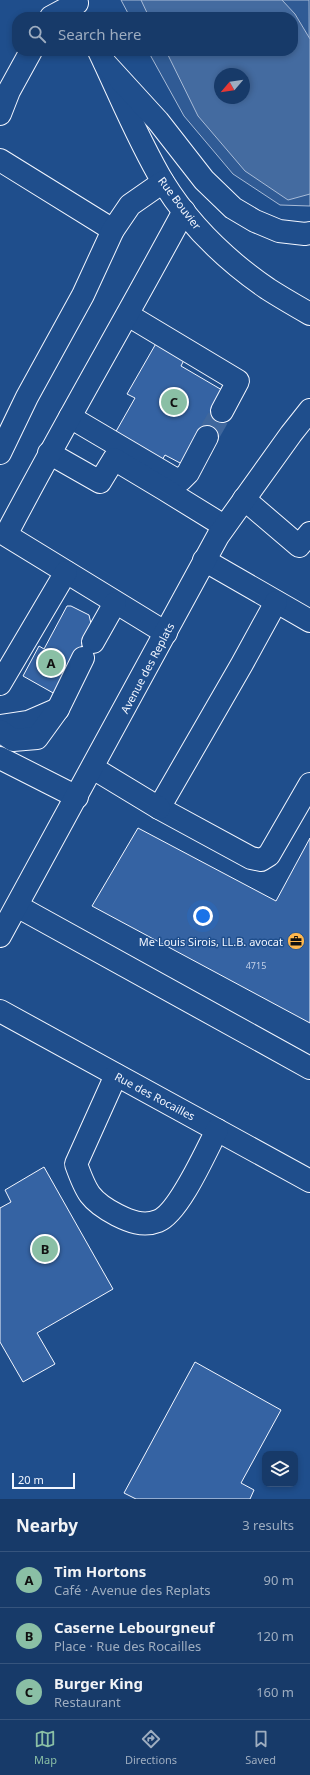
<!DOCTYPE html>
<meta charset="utf-8">
<style>
body{margin:0;font-family:"Noto Sans",sans-serif;background:#244571;color:#f1f3f6}
.controls{position:absolute;right:12px;bottom:12px;display:grid;overflow:hidden;border-radius:8px;box-shadow:0 2px 6px #0003}
.controls button{width:36px;height:36px;display:grid;place-items:center;padding:0;border:0;border-bottom:1px solid #36547d;background:#173a69;color:#f1f3f6;font:20px sans-serif}
.compass{position:absolute;left:214px;top:68px;width:36px;height:36px;border-radius:50%;background:#173a69;box-shadow:0 2px 6px #0003;rotate:241deg}
.scale{position:absolute;left:12px;bottom:10px;width:63px;box-sizing:border-box;padding-left:4px;border:2px solid #f2f6ff;border-top:0;font-size:11px;line-height:14px;white-space:nowrap;color:#f2f6ff;-webkit-text-stroke:3px #1f4e8c;paint-order:stroke}
.you{position:absolute;left:203px;top:916px;width:14px;height:14px;margin:-10px;border:3px solid #fff;border-radius:50%;background:#1a73e8;box-shadow:0 0 0 6px #1a73e833}
.badge{display:grid;place-items:center;width:26px;height:26px;border-radius:50%;background:#8abfa5;color:#111;font-size:13px;font-weight:700}
.pin{position:absolute;translate:-50% -50%;border:2px solid #fff;box-shadow:0 1px 4px #0006}
.list{margin:0;padding:0;list-style:none}
h2{display:flex;justify-content:space-between;align-items:center;height:52px;margin:0;padding:0 16px;font-size:17px}
h2 small{font-size:13px;font-weight:400;color:#9eadc0}
.list li{display:grid;grid-template-columns:26px 1fr auto;gap:12px;align-items:center;box-sizing:border-box;height:56px;padding:0 16px;border-top:1px solid #36547d}
.list b{display:block;font-size:15px;white-space:nowrap}
.list p{margin:0;font-size:13px;white-space:nowrap;color:#9eadc0}
.list em{font-size:13px;font-style:normal;color:#9eadc0}
.icon{flex:none;width:22px;height:22px;fill:none;stroke:currentColor;stroke-width:2;stroke-linecap:round;stroke-linejoin:round}
.map{position:relative;flex:none;width:310px;height:1499px;overflow:hidden}
.search{position:absolute;background:#173a69;box-shadow:0 2px 6px #0003;left:12px;right:12px;top:12px;height:44px;display:flex;align-items:center;gap:10px;box-sizing:border-box;padding:0 14px;border-radius:16px;color:#9eadc0;font-size:15px}
.sheet{height:220px;background:#173a69}
nav{display:flex;justify-content:space-around;align-items:center;box-sizing:border-box;height:56px;border-top:1px solid #36547d;background:#173a69;font-size:11px;color:#9eadc0}
nav a{display:grid;justify-items:center;gap:2px}
nav .on{color:#8abfa5}
.map>svg:first-child{display:block}
.green{fill:#305b95;stroke:#a8bbd7;fill-rule:evenodd}
.water{fill:#446ba0;stroke:#a8bbd7;fill-rule:evenodd}
.building{fill:#3563a3;stroke:#f2f6ff}
.lines{fill:none;stroke-linecap:round;stroke-linejoin:round}
.minor-tunnel{stroke:#3f679d;stroke-width:22;stroke-dasharray:22 11;stroke-linecap:butt}
.minor-casing{stroke:#f2f6ff;stroke-width:24}
.highway-casing{stroke:#f2f6ff;stroke-width:24}
.minor{stroke:#1f4e8c;stroke-width:22}
.highway{stroke:#1f4e8c;stroke-width:22}
.labels{text-anchor:middle;dominant-baseline:central;stroke-width:3;stroke-linejoin:round;paint-order:stroke}
.number-label{font-size:9px;fill:#c3d1e8}
.street-label{font-size:11px;fill:#f2f6ff;stroke:#1f4e8c}
.poi-label{font-size:11px;fill:#f2f6ff;stroke:#1f4e8c;text-anchor:end}
</style>
<div class="map">
<svg width="310" height="1499" viewBox="0 0 310 1499">
<rect width="100%" height="100%" fill="#1f4e8c"/>
<path class="green" d="M121,0h188l1,206 -30,-1 -47,-31 -49,-58 -36,-65h145v-34h-163zM220,74h24v24h-24z"/>
<path class="water" d="M141,0h141l13,14 15,25v155l-22,6 -43,-29 -47,-55 -32,-65h127v-34h-144zM220,74h24v24h-24z"/>
<g class="building">
<path d="M158,340l28,16 -5,10 41,24 4,23 -15,26 -29,25 -17,-9 -4,7 -47,-27 21,-37 -8,-4z"/>
<path d="M67,606h4l18,9 3,13 -37,66 -32,-18 16,-30 5,3z"/>
<path d="M138,828l138,73 34,-63v185l-218,-117z"/>
<path d="M44,1167l69,122 -76,44 18,31 -32,18 -23,-40v-134l11,-6 -6,-12z"/>
<path d="M195,1362l86,48 -40,73 13,7 -4,9h-114l-12,-6z"/>
</g>
<g class="lines">
<path class="minor-tunnel" d="M207,437l15,-26"/>
<defs>
<g id="minor">
<path d="M51,17l26,-14"/>
<path d="M99,51c21,44 39,89 64,131 26,42 64,79 105,107 14,9 28,17 42,25"/>
<path d="M0,114l9,-23 22,-40"/>
<path d="M0,160l113,70"/>
<path d="M128,315l110,66 -16,30"/>
<path d="M70,417l105,62 6,1 7,-7 19,-36"/>
<path d="M0,453l27,-56 56,-102 30,-65 17,-25 33,-23"/>
<path d="M49,453l51,29 14,-23 50,30 60,37"/>
<path d="M244,499l55,47 11,-13"/>
<path d="M204,560l106,61"/>
<path d="M276,602l-34,62 -83,144 92,50 10,2 8,-5 41,-71"/>
<path d="M166,633l-160,-98c57,-109 120,-216 178,-324"/>
<path d="M93,642l22,-39"/>
<path d="M0,684l66,-112"/>
<path d="M0,726l28,-4 30,-13"/>
<path d="M0,731l13,9 24,-2 21,-29 25,-51"/>
<path d="M0,758l77,39"/>
<path d="M93,768l66,40"/>
<path d="M17,906l293,162"/>
<path d="M0,936l218,-400 73,-102 19,-24"/>
<path d="M0,1011l310,170"/>
<path d="M116,1075l-40,89c10,28 14,37 41,51 12,6 26,12 41,6 21,-8 48,-70 59,-91"/>
</g>
<path id="highway" d="M105,63l53,58 46,59 29,28 22,13 24,10 26,3 5,-1"/>
</defs>
<use href="#minor" class="minor-casing"/>
<use href="#highway" class="highway-casing"/>
<use href="#minor" class="minor"/>
<use href="#highway" class="highway"/>
</g>
<defs>
<symbol id="office-disc" viewBox="-11 -11 22 22"><circle r="9.5" fill="#ffb74d" stroke="#1f4e8c"/><path d="M-6-3h4V-5.5h4V-3h4V5H-6ZM-1-4.5V-3h2v-1.5ZM-6 0V1H6V0Z" fill="#111"/></symbol>
</defs>
<g fill-rule="evenodd">
<use href="#office-disc" x="286" y="931" width="20" height="20"/>
</g>
<g class="labels">
<g class="number-label">
<text x="256" y="965">4715</text>
</g>
<g class="street-label">
<text transform="translate(180 203) rotate(53)">Rue Bouvier</text>
<text transform="translate(147 668) rotate(-62)">Avenue des Replats</text>
<text transform="translate(155 1096) rotate(28)">Rue des Rocailles</text>
</g>
<g class="poi-label">
<text x="283" y="941">Me Louis Sirois, LL.B. avocat</text>
</g>
</g>
</svg>
<div class="controls">
<button><svg class="icon" aria-label="layers" viewBox="0 0 24 24"><path d="M12 4l9 5-9 5-9-5zM3 14l9 5 9-5"/></svg></button>
</div>
<svg class="compass" viewBox="-18 -18 36 36"><path d="M0-13l5 13h-10z" fill="#e53935"/><path d="M0 13l5-13h-10z" fill="#9eadc0"/></svg>
<div class="scale">20 m</div>
<div class="you"></div>
<div class="pin badge" style="left:51px;top:663px">A</div>
<div class="pin badge" style="left:45px;top:1249px">B</div>
<div class="pin badge" style="left:174px;top:402px">C</div>
<div class="search"><svg class="icon" aria-label="search" viewBox="0 0 24 24"><circle cx="10" cy="10" r="6"/><path d="M15 15l6 6"/></svg>Search here</div>
</div>
<section class="sheet">
<h2>Nearby<small>3 results</small></h2>
<ul class="list">
<li><span class="badge">A</span><div><b>Tim Hortons</b><p>Café · Avenue des Replats</p></div><em>90 m</em></li>
<li><span class="badge">B</span><div><b>Caserne Lebourgneuf</b><p>Place · Rue des Rocailles</p></div><em>120 m</em></li>
<li><span class="badge">C</span><div><b>Burger King</b><p>Restaurant</p></div><em>160 m</em></li>
</ul>
</section>
<nav>
<a class="on"><svg class="icon" aria-label="map" viewBox="0 0 24 24"><path d="M3 6l6-2 6 2 6-2v14l-6 2-6-2-6 2zM9 4v14M15 6v14"/></svg>Map</a>
<a><svg class="icon" aria-label="directions" viewBox="0 0 24 24"><path d="M12 3l9 9-9 9-9-9zM9 14v-3h6M13 9l2 2-2 2"/></svg>Directions</a>
<a><svg class="icon" aria-label="saved" viewBox="0 0 24 24"><path d="M7 4h10v16l-5-4-5 4z"/></svg>Saved</a>
</nav>
